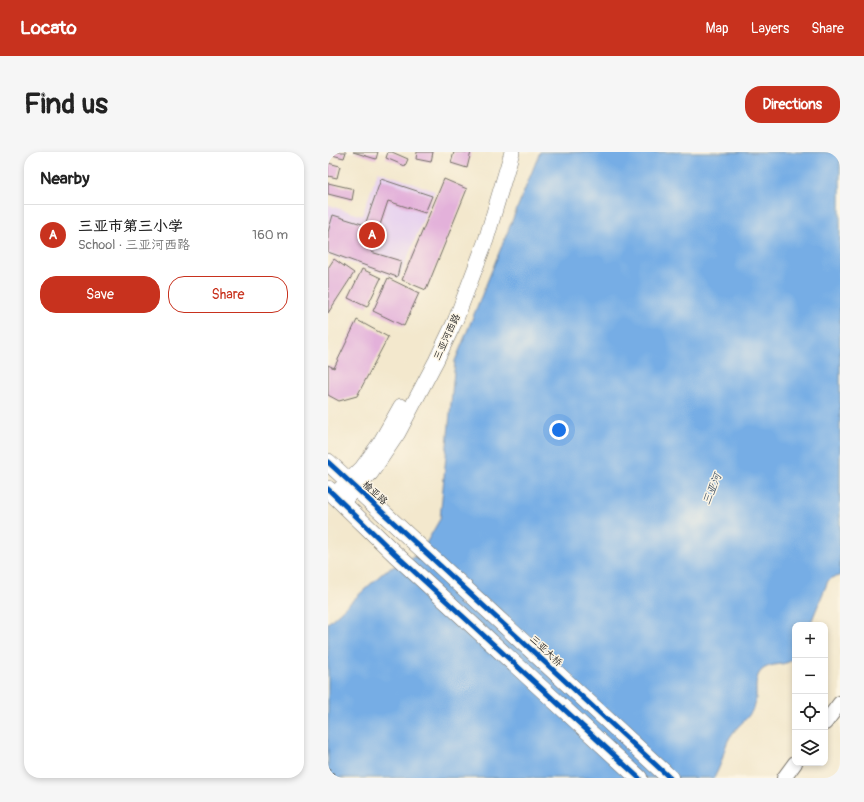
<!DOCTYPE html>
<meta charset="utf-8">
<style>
body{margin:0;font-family:Pangolin,"LXGW WenKai TC",sans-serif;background:#f6f6f6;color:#222}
.controls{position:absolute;right:12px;bottom:12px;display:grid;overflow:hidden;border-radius:8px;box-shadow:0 2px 6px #0003}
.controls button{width:36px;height:36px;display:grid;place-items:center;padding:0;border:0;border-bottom:1px solid #e0e0e0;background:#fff;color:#222;font:20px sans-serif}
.you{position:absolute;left:231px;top:278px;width:14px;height:14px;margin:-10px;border:3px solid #fff;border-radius:50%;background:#1a73e8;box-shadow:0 0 0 6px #1a73e833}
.badge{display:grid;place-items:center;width:26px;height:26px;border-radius:50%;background:#c8321e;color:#fff;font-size:13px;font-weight:700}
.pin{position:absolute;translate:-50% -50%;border:2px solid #fff;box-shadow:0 1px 4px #0006}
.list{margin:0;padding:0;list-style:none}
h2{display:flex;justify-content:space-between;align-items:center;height:52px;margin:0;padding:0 16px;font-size:17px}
h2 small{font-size:13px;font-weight:400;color:#767676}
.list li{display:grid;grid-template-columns:26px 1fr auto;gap:12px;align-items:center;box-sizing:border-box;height:60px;padding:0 16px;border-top:1px solid #e0e0e0}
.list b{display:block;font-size:15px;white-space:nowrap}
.list p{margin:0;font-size:13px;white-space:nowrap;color:#767676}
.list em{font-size:13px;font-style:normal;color:#767676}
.actions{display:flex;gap:8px;padding:12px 16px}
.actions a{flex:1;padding:9px 0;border:1px solid #c8321e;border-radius:16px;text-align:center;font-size:14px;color:#c8321e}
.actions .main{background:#c8321e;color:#fff}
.icon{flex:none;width:22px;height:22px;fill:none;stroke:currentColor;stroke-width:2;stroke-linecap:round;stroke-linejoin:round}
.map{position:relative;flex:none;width:512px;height:626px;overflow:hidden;border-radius:16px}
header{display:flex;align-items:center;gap:24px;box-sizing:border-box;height:56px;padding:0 20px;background:#c8321e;color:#fff}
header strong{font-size:19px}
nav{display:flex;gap:22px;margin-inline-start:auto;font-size:14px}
.intro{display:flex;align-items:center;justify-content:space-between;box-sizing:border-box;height:96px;padding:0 24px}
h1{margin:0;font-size:28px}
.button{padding:10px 18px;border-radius:16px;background:#c8321e;color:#fff;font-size:14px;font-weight:700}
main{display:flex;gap:24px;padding:0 24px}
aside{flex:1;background:#fff;border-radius:16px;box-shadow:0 2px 6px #0003}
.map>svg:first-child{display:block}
.built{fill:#e7d2ef}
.water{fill:#76ade5;stroke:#506c88}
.building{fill:#e3b1da}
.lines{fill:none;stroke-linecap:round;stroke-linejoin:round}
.tertiary-casing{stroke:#716d64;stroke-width:16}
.secondary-casing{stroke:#716d64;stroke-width:16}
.primary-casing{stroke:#716d64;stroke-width:18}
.path{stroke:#716d64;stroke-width:2;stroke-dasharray:3 3;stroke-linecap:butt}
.tertiary{stroke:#fff;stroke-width:14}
.secondary{stroke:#fff;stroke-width:15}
.primary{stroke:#fff;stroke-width:17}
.cycleway-casing{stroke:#fcf5e5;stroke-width:8}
.cycleway{stroke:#0057b8;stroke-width:5}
.labels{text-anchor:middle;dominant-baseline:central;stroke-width:3;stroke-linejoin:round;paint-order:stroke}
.street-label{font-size:10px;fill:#2b2b2b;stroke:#fcf5e5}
.water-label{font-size:11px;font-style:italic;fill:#45586c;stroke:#fcf5e5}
</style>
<header>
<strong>Locato</strong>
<nav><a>Map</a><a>Layers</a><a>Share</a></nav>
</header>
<div class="intro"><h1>Find us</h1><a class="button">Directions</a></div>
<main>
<aside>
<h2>Nearby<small></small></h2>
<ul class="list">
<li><span class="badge">A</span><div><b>三亚市第三小学</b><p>School · 三亚河西路</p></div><em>160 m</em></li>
</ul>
<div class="actions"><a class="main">Save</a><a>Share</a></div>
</aside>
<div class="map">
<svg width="512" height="626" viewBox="0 0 512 626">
<rect width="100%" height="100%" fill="#fcf5e5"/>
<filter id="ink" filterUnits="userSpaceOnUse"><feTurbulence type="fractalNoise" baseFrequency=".025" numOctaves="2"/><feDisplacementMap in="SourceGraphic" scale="8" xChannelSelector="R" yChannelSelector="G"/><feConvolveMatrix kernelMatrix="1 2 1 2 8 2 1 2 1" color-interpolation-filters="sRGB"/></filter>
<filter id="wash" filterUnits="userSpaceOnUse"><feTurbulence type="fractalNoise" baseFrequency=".012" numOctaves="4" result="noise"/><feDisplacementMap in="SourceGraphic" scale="16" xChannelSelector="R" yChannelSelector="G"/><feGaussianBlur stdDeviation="0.9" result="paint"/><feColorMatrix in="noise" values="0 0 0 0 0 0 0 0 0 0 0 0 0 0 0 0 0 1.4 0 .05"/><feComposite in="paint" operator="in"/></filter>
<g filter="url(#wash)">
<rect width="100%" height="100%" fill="#f3e8cd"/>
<path class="built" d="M50,19l57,20 -36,88 -71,-24v-50l34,11z"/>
<path class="water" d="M212,0h300v424l-9,2 -3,3 -18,44h-15c0,6 2,26 0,31 -7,13 -25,4 -35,16 -7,10 -2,22 -5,32 -4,13 -15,19 -22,29 -9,10 -9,25 -15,37 -1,3 -3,5 -4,8h-386v-155l57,-52 35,-17 20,-35 15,-158z"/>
<g id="blocks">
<g class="building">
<path d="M0,0h18l-2,6 -16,-4z"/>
<path d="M25,0h25l-2,7z"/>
<path d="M60,0h4l16,7 -3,7 -19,-8z"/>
<path d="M89,0h16l-2,10 -15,-3z"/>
<path d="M126,0h17l-4,16 -16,-5z"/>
<path d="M0,11l12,3 -3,12 -9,-2z"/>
<path d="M53,27l51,17 -7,17 -37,-12 -17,51 30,9 -4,16 -69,-25v-20l5,-17 32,10z"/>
<path d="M116,27l23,10 -41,101 -24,-10z"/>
<path d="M0,31l26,6 -2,11 -24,-6z"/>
<path d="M6,107l20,14 -26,40v-45z"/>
<path d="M34,117l19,9 -14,29 -19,-9z"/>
<path d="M60,126l31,15 -15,33 -31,-15z"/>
<path d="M29,168l31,17 -31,59 -18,5 -11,-6v-30l6,3z"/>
</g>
</g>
</g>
<g filter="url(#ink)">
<use href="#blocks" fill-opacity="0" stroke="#716d64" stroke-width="1"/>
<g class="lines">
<defs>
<g id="tertiary">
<path d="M497,571l15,-20"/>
<path d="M456,626l11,-15"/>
</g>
<g id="secondary">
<path d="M6,343l28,-27 18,-25 21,-37"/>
<path d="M14,350l29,-29 27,-40 38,-72 20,-42 30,-79 26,-88"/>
</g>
<g id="primary">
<path d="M0,310l342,316"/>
<path d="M0,337l67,65 244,224"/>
</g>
</defs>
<use href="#tertiary" class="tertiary-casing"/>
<use href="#secondary" class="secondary-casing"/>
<use href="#primary" class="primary-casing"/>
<g class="path">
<path d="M0,616l7,8"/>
<path d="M0,620l4,5"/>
</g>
<use href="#tertiary" class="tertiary"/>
<use href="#secondary" class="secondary"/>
<use href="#primary" class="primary"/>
<defs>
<g id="cycleway">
<path d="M0,310l342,316"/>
<path d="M0,337l67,65 244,224"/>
</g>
</defs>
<use href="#cycleway" class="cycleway-casing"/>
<use href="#cycleway" class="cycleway"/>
</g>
</g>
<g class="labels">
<g class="street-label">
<text transform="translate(119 185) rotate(-65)">三亚河西路</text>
<text transform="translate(47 341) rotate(43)">榆亚路</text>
<text transform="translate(218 499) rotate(43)">三亚大桥</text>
</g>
<g class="water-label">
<text transform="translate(384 337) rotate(-68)">三亚河</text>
</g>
</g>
</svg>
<div class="controls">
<button>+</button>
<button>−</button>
<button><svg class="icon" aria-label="locate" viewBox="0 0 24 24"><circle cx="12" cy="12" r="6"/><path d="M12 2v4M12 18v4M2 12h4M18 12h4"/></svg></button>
<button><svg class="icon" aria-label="layers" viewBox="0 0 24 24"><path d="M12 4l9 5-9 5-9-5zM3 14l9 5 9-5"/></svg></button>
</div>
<div class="you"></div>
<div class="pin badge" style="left:44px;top:83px">A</div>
</div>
</main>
